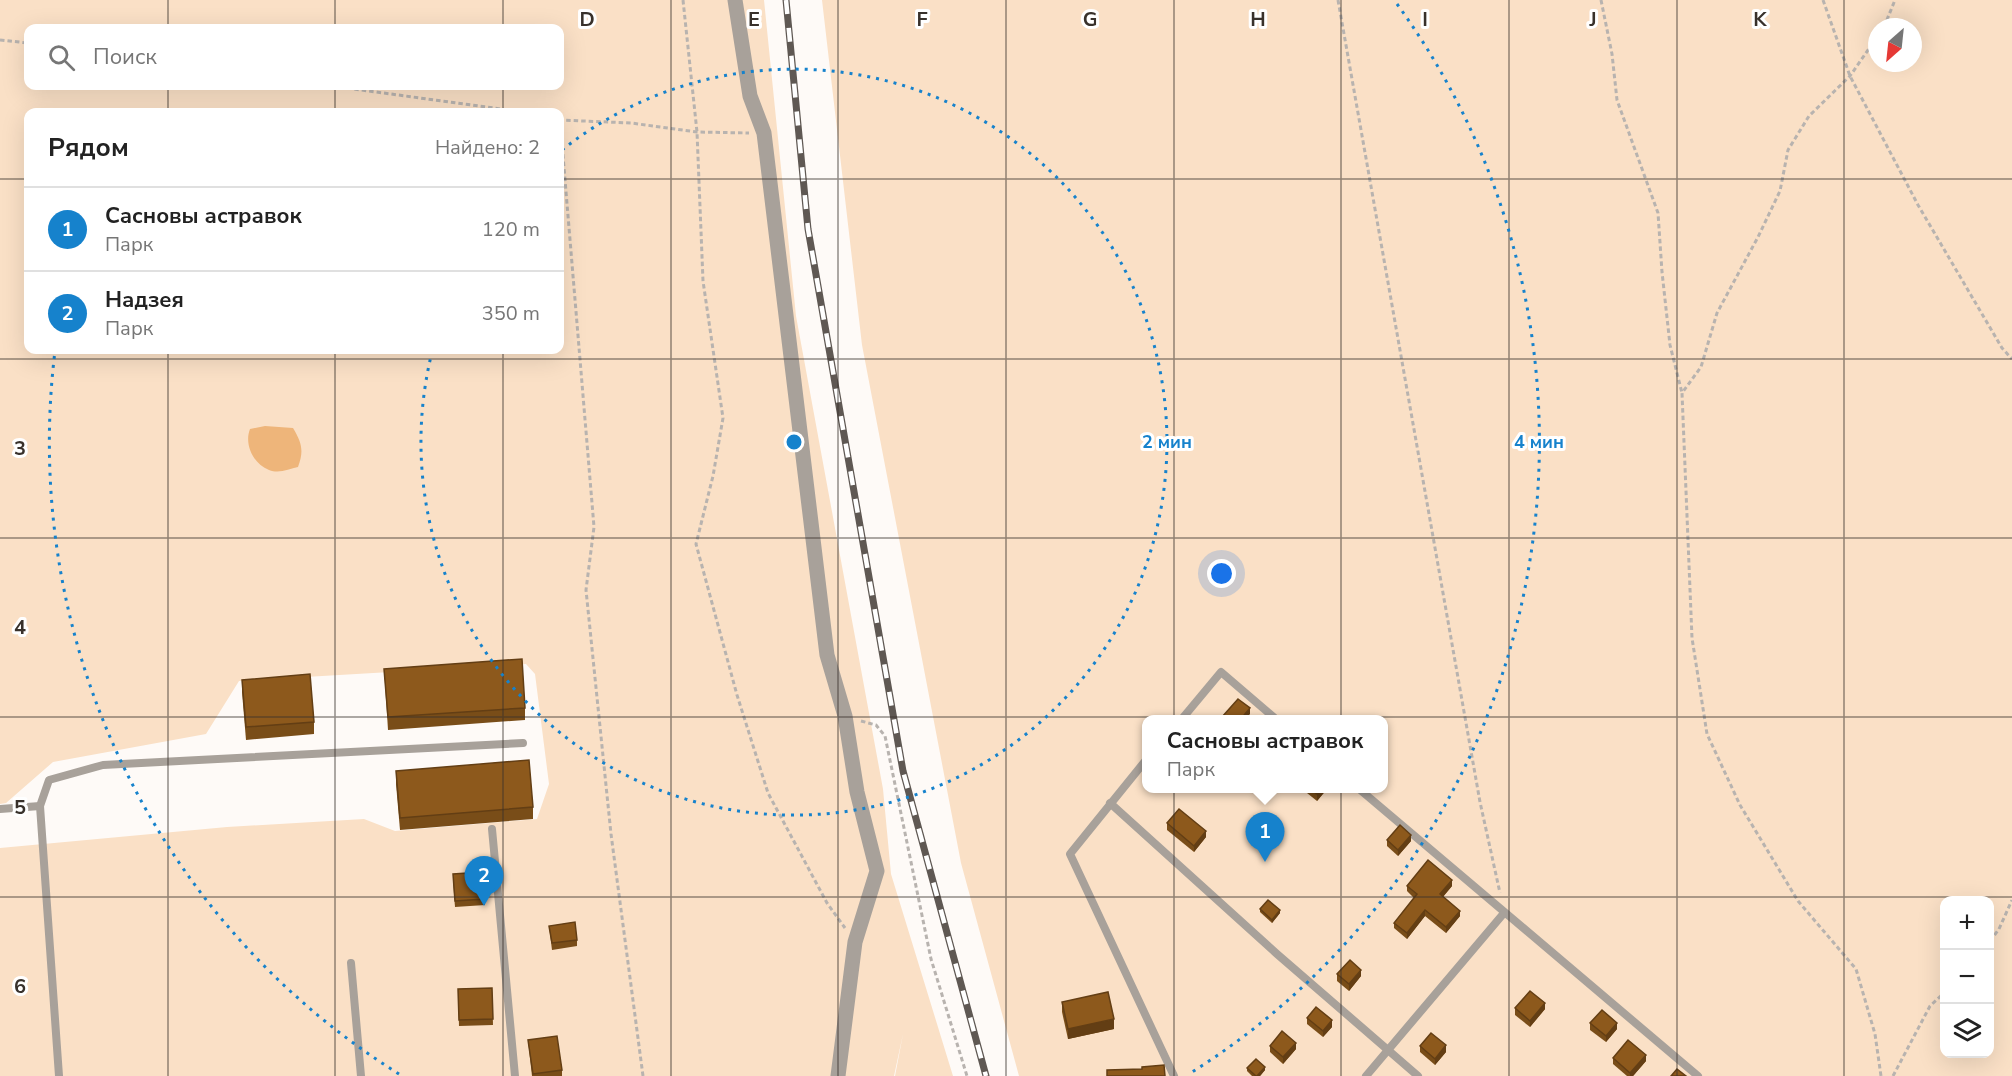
<!DOCTYPE html>
<html lang="ru">
<meta charset="utf-8">
<style>
body{margin:0;font-family:"Nunito Sans",sans-serif;background:#f6f6f6;color:#222}
.controls{position:absolute;right:18px;bottom:18px;display:grid;overflow:hidden;border-radius:12px;box-shadow:0 6px 24px #0002}
.controls button{width:54px;height:54px;display:grid;place-items:center;padding:0;border:0;border-bottom:2px solid #e0e0e0;background:#fff;color:#222;font:30px sans-serif}
.compass{position:absolute;left:1868px;top:18px;width:54px;height:54px;border-radius:50%;background:#fff;box-shadow:0 6px 24px #0002;rotate:207deg}
.you{position:absolute;left:1222px;top:574px;width:21px;height:21px;margin:-15px;border:4px solid #fff;border-radius:50%;background:#1a73e8;box-shadow:0 0 0 9px #1a73e833}
.badge{display:grid;place-items:center;width:39px;height:39px;border-radius:50%;background:#1682cc;color:#fff;font-size:20px;font-weight:700}
.pin{position:absolute;translate:-50% -50px;filter:drop-shadow(0 2px 3px #0008)}
.pin::after{content:'';position:absolute;top:32px;width:21px;height:18px;background:inherit;clip-path:polygon(0 0,100% 0,50% 100%)}
.popup{position:absolute;left:1142px;top:715px;width:246px;height:78px;box-sizing:border-box;display:grid;place-content:center;border-radius:12px;background:#fff;filter:drop-shadow(0 2px 4px #0005);font-size:20px;white-space:nowrap;color:#767676}
.popup b{font-size:22px;color:#222}
.popup::after{content:'';position:absolute;left:50%;top:100%;margin-left:-12px;border:12px solid transparent;border-top-color:#fff}
.list{margin:0;padding:0;list-style:none}
h2{display:flex;justify-content:space-between;align-items:center;height:78px;margin:0;padding:0 24px;font-size:26px}
h2 small{font-size:20px;font-weight:400;color:#767676}
.list li{display:grid;grid-template-columns:39px 1fr auto;gap:18px;align-items:center;box-sizing:border-box;height:84px;padding:0 24px;border-top:2px solid #e0e0e0}
.list b{display:block;font-size:22px;white-space:nowrap}
.list p{margin:0;font-size:20px;white-space:nowrap;color:#767676}
.list em{font-size:20px;font-style:normal;color:#767676}
.icon{flex:none;width:33px;height:33px;fill:none;stroke:currentColor;stroke-width:2;stroke-linecap:round;stroke-linejoin:round}
.map{position:relative;flex:none;width:2012px;height:1076px;overflow:hidden}
.search{position:absolute;background:#fff;box-shadow:0 6px 24px #0002;left:24px;top:24px;width:540px;height:66px;display:flex;align-items:center;gap:15px;box-sizing:border-box;padding:0 21px;border-radius:12px;color:#767676;font-size:22px}
.panel{position:absolute;background:#fff;box-shadow:0 6px 24px #0002;left:24px;top:108px;width:540px;height:246px;border-radius:12px}
.map>svg:first-child{display:block}
.green{fill:#fae0c6;fill-rule:evenodd}
.water{fill:#eeb57a}
.lines{fill:none;stroke-linecap:round;stroke-linejoin:round}
.path{stroke:#b8b3af;stroke-width:3;stroke-dasharray:4.5 3;stroke-linecap:butt}
.service{stroke:#a8a19a;stroke-width:8}
.minor{stroke:#a8a19a;stroke-width:15}
.rail-casing{stroke:#5f5853;stroke-width:7}
.rail{stroke:#fff;stroke-width:4.5;stroke-dasharray:14;stroke-linecap:butt}
.wall{fill:#794d18}
.shaded-wall{fill:#633e14}
.building{fill:#8d591c;stroke:#633e14;stroke-width:1.5}
.grid{fill:none;stroke:#38312b;stroke-width:1.5;stroke-opacity:0.55}
.ring{fill:none;stroke:#1682cc;stroke-width:3;stroke-dasharray:3 6}
.grid-label{font-size:20px;text-anchor:middle;font-weight:bold;fill:#38312b;stroke:#fff;stroke-width:6;stroke-linejoin:round;paint-order:stroke}
.centre{fill:#1682cc;stroke:#fff;stroke-width:3}
.ring-label{font-size:18px;text-anchor:middle;font-weight:bold;fill:#1682cc;stroke:#fff;stroke-width:6;stroke-linejoin:round;paint-order:stroke}
</style>
<div class="map">
<svg width="2012" height="1076" viewBox="0 0 2012 1076">
<rect width="100%" height="100%" fill="#fefaf7"/>
<g class="green">
<path d="M0,0h764l32,316 87,473 8,85 62,202h-58l8,-42 -9,42h-894v-228l227,-21 137,-8 31,12 142,-12 12,-35 -14,-110 -9,-10 -287,17 -33,53 -153,28 -47,41 -6,1zM28,28h532v58h-532zM28,112h532v238h-532z"/>
<path d="M822,0h1190v1076h-993l-58,-213 -99,-518zM1877,27h36v36h-36zM1146,720h238v68h-238zM1944,900h46v154h-46z"/>
</g>
<path class="water" d="M265,426l28,2c9,15 11,23 5,39 -9,2 -19,7 -29,3 -16,-6 -25,-26 -19,-41z"/>
<g class="lines">
<g class="path">
<path d="M683,0l14,132 6,149 20,137 -10,58 -17,68 41,151 31,98 59,110 18,25"/>
<path d="M1338,0l142,802 20,91"/>
<path d="M1601,0l11,54 5,46 41,113 4,59 8,73 12,48"/>
<path d="M1823,0l27,76 68,129 84,143 10,11"/>
<path d="M1884,27l11,-27"/>
<path d="M1877,37l-27,39 -41,40 -21,34 -8,41 -22,46 -41,76 -16,54 -19,26 10,245 15,96 33,71 58,96 58,68 19,65 6,42"/>
<path d="M0,40l28,3"/>
<path d="M332,86l191,26"/>
<path d="M861,721l15,4 9,11 46,223 36,117"/>
<path d="M1990,941l9,-12 13,-29"/>
<path d="M643,1076l-32,-242 -25,-244 8,-63 -34,-407 71,3 66,9 52,1"/>
<path d="M1893,1076l37,-70 14,-13"/>
</g>
<g class="service">
<path d="M1181,720l40,-48 56,48"/>
<path d="M1146,760l-76,94 104,222"/>
<path d="M1358,788l340,288"/>
<path d="M1110,803l167,151 141,122"/>
<path d="M0,809l40,-3"/>
<path d="M492,829l23,247"/>
<path d="M351,963l10,113"/>
<path d="M59,1076l-19,-270 9,-26 54,-15 420,-22"/>
<path d="M1366,1076l138,-163"/>
</g>
<path class="minor" d="M735,0l15,96 14,37 63,522 18,61 12,76 20,79 -22,71 -17,134"/>
<defs>
<path id="rail" d="M786,0l22,229 95,542 83,305"/>
</defs>
<use href="#rail" class="rail-casing"/>
<use href="#rail" class="rail"/>
</g>
<g class="wall">
<path d="M384,669l141,39v12l-137,10z"/>
<path d="M242,680l72,42v12l-68,6 -4,-48z"/>
<path d="M396,771l137,36v12l-133,11 -4,-46z"/>
<path d="M1302,789h25l-10,12z"/>
<path d="M1167,823l39,14 -12,15 -27,-22z"/>
<path d="M1387,840l24,1 -13,15 -11,-10z"/>
<path d="M453,880l32,19v6l-30,2z"/>
<path d="M1407,886h45l-9,11 17,19 -14,17 -21,-17 -18,23 -13,-11v-5l20,-25 -7,-7z"/>
<path d="M1260,909l20,4 -8,10 -12,-11z"/>
<path d="M549,926l28,14v6l-25,4z"/>
<path d="M1337,974l24,2 -12,15 -12,-10z"/>
<path d="M492,988l1,37 -34,1 -1,-37z"/>
<path d="M1062,1002l52,27 -46,10 -6,-27z"/>
<path d="M1515,1008l30,1 -15,18 -15,-12z"/>
<path d="M1307,1018l25,9 -9,10 -16,-13z"/>
<path d="M1590,1023l27,6 -11,13 -16,-12z"/>
<path d="M528,1040l34,30v6h-30z"/>
<path d="M1270,1046l26,3 -13,15 -13,-12z"/>
<path d="M1420,1046l26,6 -11,13 -15,-13z"/>
<path d="M1613,1058l33,3 -13,15h-6l-14,-12z"/>
<path d="M1247,1068l18,2 -5,6h-8l-5,-5z"/>
</g>
<g class="shaded-wall">
<path d="M1250,708v6l-5,6h-5z"/>
<path d="M1321,789h6l-10,12v-7z"/>
<path d="M1206,831v6l-12,15v-6z"/>
<path d="M1411,835v6l-13,15v-6z"/>
<path d="M1452,880v6l-12,14v-6z"/>
<path d="M1280,910v3l-8,10v-3z"/>
<path d="M1425,910v6l-18,23v-6z"/>
<path d="M1460,911v5l-14,17v-6z"/>
<path d="M1361,970v6l-12,15v-7z"/>
<path d="M1545,1003v6l-15,18v-6z"/>
<path d="M1114,1019v10l-46,10v-10z"/>
<path d="M1332,1020v7l-9,10v-6z"/>
<path d="M1617,1023v6l-11,13v-6z"/>
<path d="M1296,1043v6l-13,15v-7z"/>
<path d="M1446,1045v7l-11,13v-6z"/>
<path d="M1646,1055v6l-13,15h-3v-3z"/>
<path d="M1265,1067v3l-5,6h-3z"/>
</g>
<g class="building">
<path d="M522,659l3,49 -137,9 -4,-48z"/>
<path d="M310,674l4,48 -68,5 -4,-47z"/>
<path d="M1238,699l12,9 -10,12h-15l-3,-3z"/>
<path d="M529,760l4,47 -133,11 -4,-47z"/>
<path d="M1310,789h11l-4,5z"/>
<path d="M1179,809l27,22 -12,15 -27,-23z"/>
<path d="M1400,825l11,10 -13,15 -11,-10z"/>
<path d="M1428,860l24,20 -12,14 20,17 -14,16 -21,-17 -18,23 -13,-10 23,-29 -10,-8z"/>
<path d="M483,872l2,27 -30,2 -2,-27z"/>
<path d="M1268,900l12,10 -8,10 -12,-11z"/>
<path d="M575,922l2,18 -25,3 -3,-17z"/>
<path d="M1350,960l11,10 -12,14 -12,-10z"/>
<path d="M492,988l1,31 -34,1 -1,-31z"/>
<path d="M1530,991l15,12 -15,18 -15,-13z"/>
<path d="M1108,992l6,27 -46,10 -6,-27z"/>
<path d="M1316,1007l16,13 -9,11 -16,-13z"/>
<path d="M1602,1010l15,13 -11,13 -16,-13z"/>
<path d="M1282,1031l14,12 -13,14 -13,-11z"/>
<path d="M1431,1033l15,12 -11,14 -15,-13z"/>
<path d="M557,1036l5,34 -29,4 -5,-34z"/>
<path d="M1628,1040l18,15 -16,18 -17,-15z"/>
<path d="M1256,1059l9,8 -8,9h-1l-9,-8z"/>
<path d="M1164,1065l1,11h-58v-6l35,-1v-2z"/>
<path d="M1677,1069l9,7h-15z"/>
</g>
<path class="grid" d="M168,0v28M335,0v28M503,0v28M671,0v1076M838,0v1076M1006,0v1076M1174,0v1076M1341,0v1076M1509,0v1076M1677,0v1076M1844,0v1076M168,86v26M335,86v26M503,86v26M0,179h28M560,179h1452M168,350v726M335,350v726M503,350v726M0,359h2012M0,538h2012M0,717h2012M0,897h2012"/>
<g class="ring">
<path d="M562 150A373 373 0 1 1 432 352"/>
<path d="M399 1074A745 745 0 0 1 55 351M1397 4A745 745 0 0 1 1189 1074"/>
</g>
<g class="grid-label">
<text x="587" y="26">D</text>
<text x="754" y="26">E</text>
<text x="922" y="26">F</text>
<text x="1090" y="26">G</text>
<text x="1258" y="26">H</text>
<text x="1425" y="26">I</text>
<text x="1593" y="26">J</text>
<text x="1760" y="26">K</text>
<text x="20" y="455">3</text>
<text x="20" y="634">4</text>
<text x="20" y="814">5</text>
<text x="20" y="993">6</text>
</g>
<circle cx="794" cy="442" r="9" class="centre"/>
<g class="ring-label">
<text x="1167" y="448">2 мин</text>
<text x="1539" y="448">4 мин</text>
</g>
</svg>
<div class="controls">
<button>+</button>
<button>−</button>
<button><svg class="icon" aria-label="layers" viewBox="0 0 24 24"><path d="M12 4l9 5-9 5-9-5zM3 14l9 5 9-5"/></svg></button>
</div>
<svg class="compass" viewBox="-18 -18 36 36"><path d="M0-13l5 13h-10z" fill="#e53935"/><path d="M0 13l5-13h-10z" fill="#767676"/></svg>
<div class="you"></div>
<div class="pin badge" style="left:1265px;top:862px">1</div>
<div class="popup"><b>Сасновы астравок</b>Парк</div>
<div class="pin badge" style="left:484px;top:906px">2</div>
<div class="search"><svg class="icon" aria-label="search" viewBox="0 0 24 24"><circle cx="10" cy="10" r="6"/><path d="M15 15l6 6"/></svg>Поиск</div>
<section class="panel">
<h2>Рядом<small>Найдено: 2</small></h2>
<ul class="list">
<li><span class="badge">1</span><div><b>Сасновы астравок</b><p>Парк</p></div><em>120 m</em></li>
<li><span class="badge">2</span><div><b>Надзея</b><p>Парк</p></div><em>350 m</em></li>
</ul>
</section>
</div>
